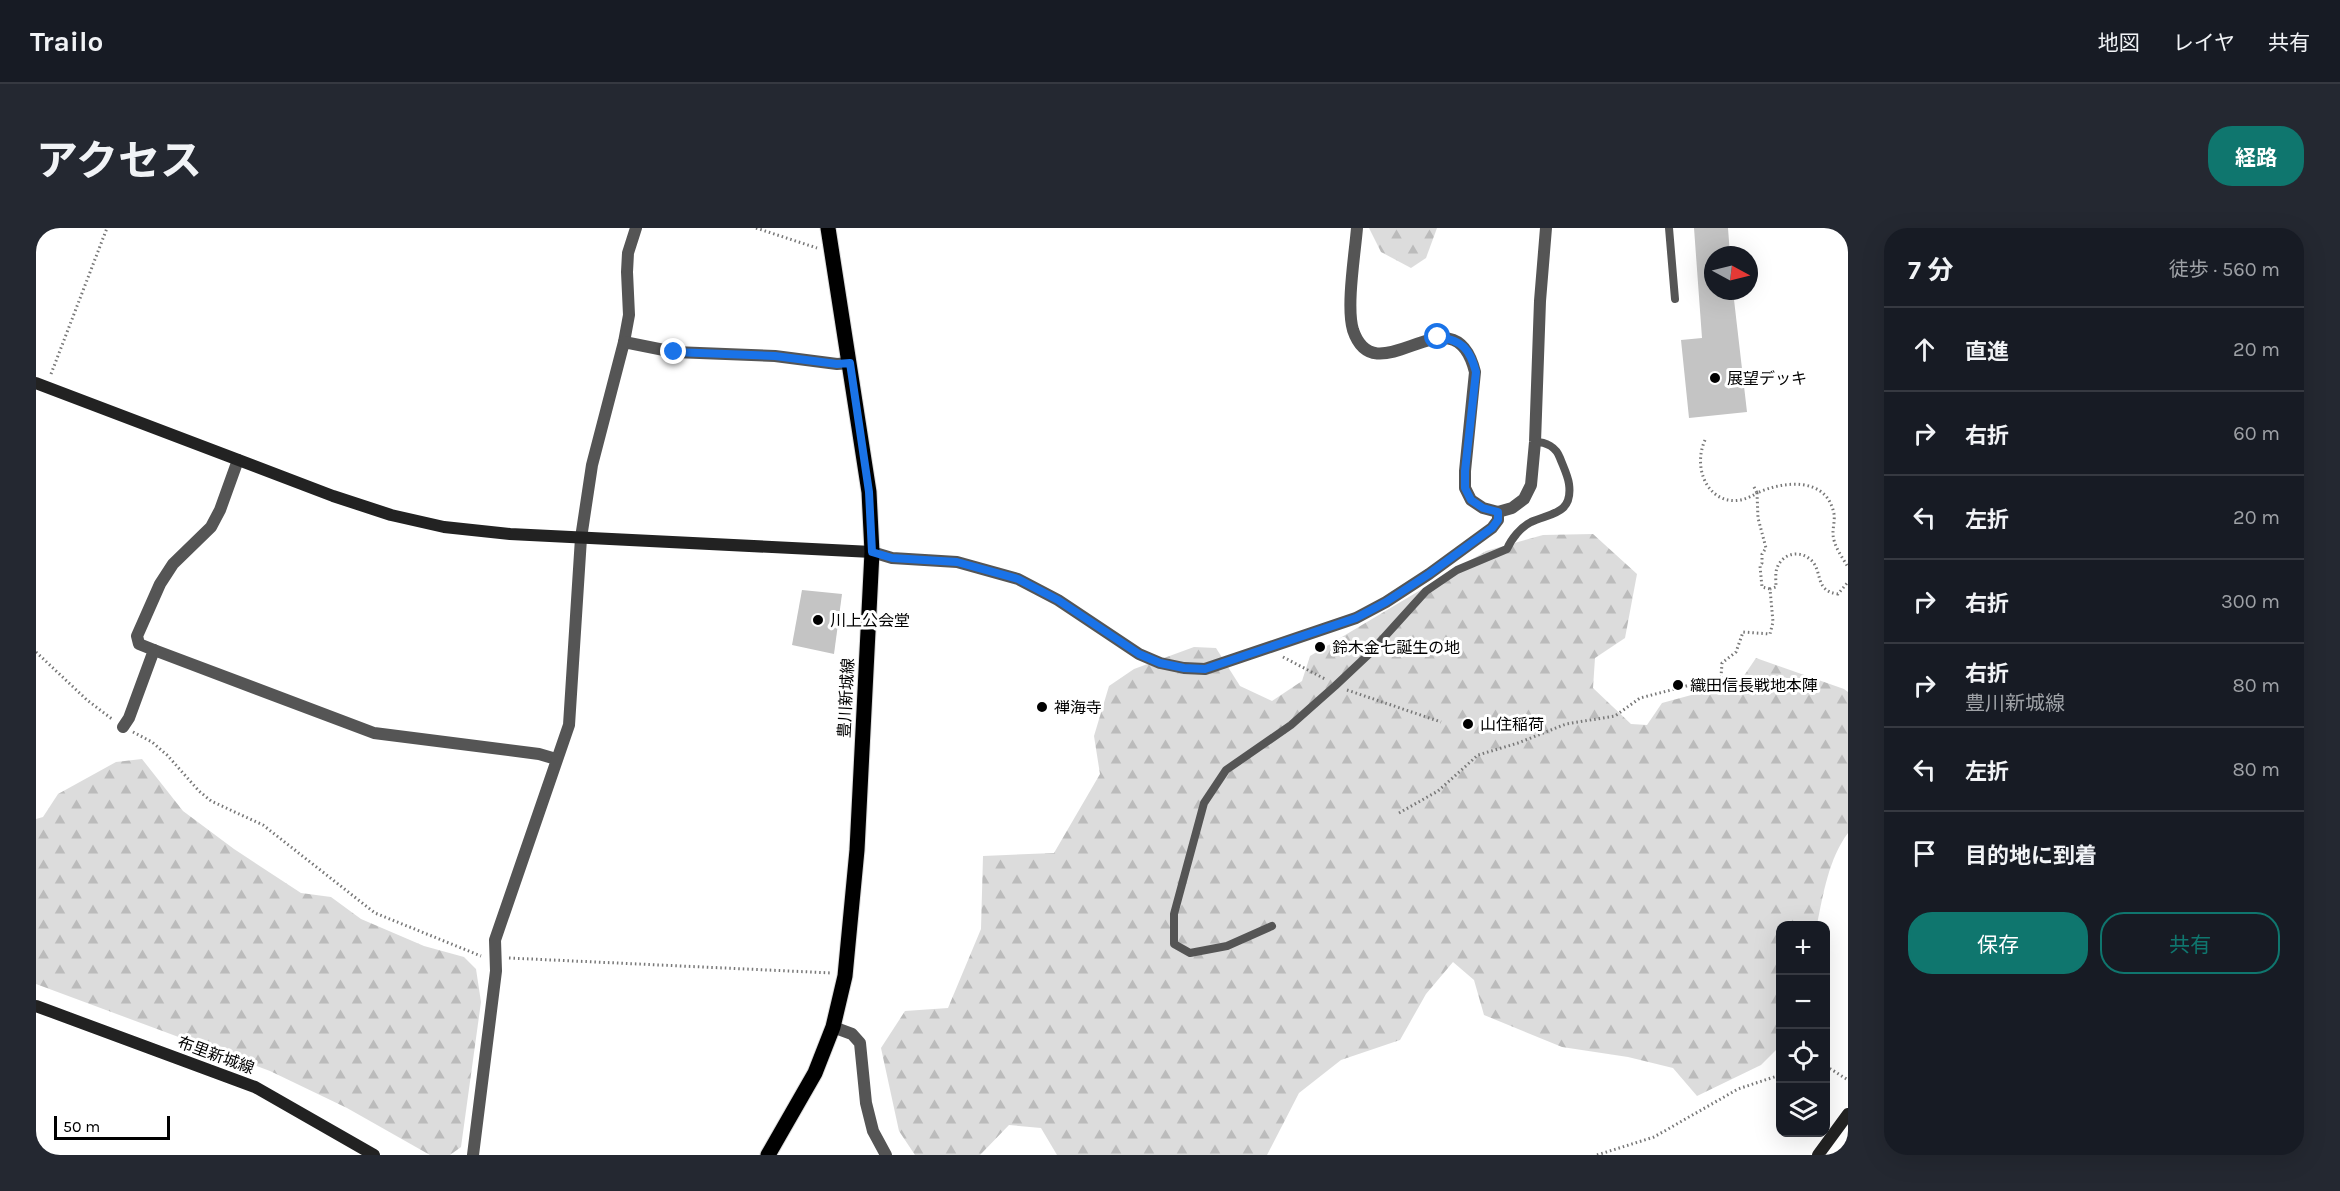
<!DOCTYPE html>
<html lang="ja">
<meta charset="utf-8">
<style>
body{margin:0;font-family:Karla,"Noto Sans JP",sans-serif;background:#242831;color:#f1f3f6}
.controls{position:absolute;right:18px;bottom:18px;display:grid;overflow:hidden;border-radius:12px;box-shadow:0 6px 24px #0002}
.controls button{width:54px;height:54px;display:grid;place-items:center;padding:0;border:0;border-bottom:2px solid #363941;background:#171b24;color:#f1f3f6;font:30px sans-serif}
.compass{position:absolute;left:1668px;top:18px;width:54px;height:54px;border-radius:50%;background:#171b24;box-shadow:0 6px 24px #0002;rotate:97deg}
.scale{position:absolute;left:18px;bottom:15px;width:116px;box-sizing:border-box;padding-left:6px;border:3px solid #000;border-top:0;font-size:16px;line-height:21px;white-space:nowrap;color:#000;-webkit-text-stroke:4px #fff;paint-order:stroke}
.stop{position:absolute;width:18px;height:18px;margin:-14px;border:4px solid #1a73e8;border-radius:50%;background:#fff}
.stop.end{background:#1a73e8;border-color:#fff;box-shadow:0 2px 6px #0008}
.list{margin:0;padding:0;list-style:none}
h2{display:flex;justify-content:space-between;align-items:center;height:78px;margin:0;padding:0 24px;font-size:26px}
h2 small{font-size:20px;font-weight:400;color:#9ea1a6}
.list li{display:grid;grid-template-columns:39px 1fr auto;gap:18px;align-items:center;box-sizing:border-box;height:84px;padding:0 24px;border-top:2px solid #363941}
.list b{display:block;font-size:22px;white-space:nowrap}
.list p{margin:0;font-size:20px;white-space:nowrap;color:#9ea1a6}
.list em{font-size:20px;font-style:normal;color:#9ea1a6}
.actions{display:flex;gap:12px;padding:18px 24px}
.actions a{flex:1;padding:14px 0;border:2px solid #0f766e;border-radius:24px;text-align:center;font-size:21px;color:#0f766e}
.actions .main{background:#0f766e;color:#fff}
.icon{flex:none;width:33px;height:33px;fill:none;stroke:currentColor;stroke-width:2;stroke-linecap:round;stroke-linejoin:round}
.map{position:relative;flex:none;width:1812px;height:927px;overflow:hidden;border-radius:24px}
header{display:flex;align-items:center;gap:36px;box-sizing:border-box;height:84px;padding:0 30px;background:#171b24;border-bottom:2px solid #363941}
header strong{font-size:28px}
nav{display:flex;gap:33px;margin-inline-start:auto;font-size:21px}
.intro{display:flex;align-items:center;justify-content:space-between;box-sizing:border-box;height:144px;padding:0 36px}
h1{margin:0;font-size:42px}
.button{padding:15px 27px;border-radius:24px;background:#0f766e;color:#fff;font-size:21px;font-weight:700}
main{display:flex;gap:36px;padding:0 36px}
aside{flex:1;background:#171b24;border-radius:24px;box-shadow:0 6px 24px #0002}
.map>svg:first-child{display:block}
.forest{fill:url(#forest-firs)}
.building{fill:#c4c4c4}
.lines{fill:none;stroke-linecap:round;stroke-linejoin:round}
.primary-casing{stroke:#dbdbdb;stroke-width:17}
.path{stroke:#777;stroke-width:3;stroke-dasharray:1.5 3;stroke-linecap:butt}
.lane{stroke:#555;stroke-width:8}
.street{stroke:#555;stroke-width:12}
.secondary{stroke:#222;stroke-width:12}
.primary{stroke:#000;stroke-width:15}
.route{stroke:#1a73e8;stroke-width:8}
.poi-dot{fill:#000;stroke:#fff;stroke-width:2}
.labels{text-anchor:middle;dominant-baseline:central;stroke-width:6;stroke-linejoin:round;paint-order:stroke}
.poi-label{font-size:16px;fill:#000;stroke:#fff;text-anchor:start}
.street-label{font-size:16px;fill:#000;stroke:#fff}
</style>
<header>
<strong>Trailo</strong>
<nav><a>地図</a><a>レイヤ</a><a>共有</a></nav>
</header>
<div class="intro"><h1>アクセス</h1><a class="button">経路</a></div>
<main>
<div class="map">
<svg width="1812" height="927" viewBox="0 0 1812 927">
<defs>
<pattern id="forest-firs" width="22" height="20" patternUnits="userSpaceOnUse" patternTransform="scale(1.5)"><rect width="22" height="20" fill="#dcdcdc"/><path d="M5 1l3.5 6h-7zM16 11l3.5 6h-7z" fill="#bbb"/></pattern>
</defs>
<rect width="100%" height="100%" fill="#fff"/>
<g class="forest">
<path d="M1333,0h68l-11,30 -15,10 -30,-16z"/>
<path d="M1557,306l44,40 -12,64 -30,20 -2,30 38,36 16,1 15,-22 44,-12 31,-5 19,-28 88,31 4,3v141c-19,25 -25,62 -31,92l-37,1v120l-19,19 -64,31 -24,-28 -45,-11 -66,-10 -78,-32 -10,-35 -21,-18 -27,32 -26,46 -59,20 -42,33 -32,62h-210l-16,-27 -32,-3 -29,30h-65l-16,-24 -18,-83 24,-37 43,-3 33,-79 2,-73 71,-3 46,-79 -6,-38 15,-50 25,-17 60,-22 22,1 24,38 32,15 30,-20 8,-25 176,-105 57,-16z"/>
<path d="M106,531l41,52 51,38 67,44 30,4 30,22 63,27 40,11 12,12 5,33 -20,145 -11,8h-20l-83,-47 -77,-37 -234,-87v-165l7,-2 15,-23 58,-32z"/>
</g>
<g class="building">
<path d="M1658,0h34l2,27h-17v36h20l14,121 -58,6 -8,-78 21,-2z"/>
<path d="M766,362l40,4 -8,60 -42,-9z"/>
</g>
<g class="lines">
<defs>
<path id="primary" d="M732,927l47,-82 18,-46 12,-51 12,-126 15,-298 -3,-60 -41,-264"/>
</defs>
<use href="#primary" class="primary-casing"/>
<g class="path">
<path d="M720,0l61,20"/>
<path d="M15,146l56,-146"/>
<path d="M1669,212c-16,36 13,78 52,53l1,25 8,30 -4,6v9l-2,3 2,21 8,2"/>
<path d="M1718,259l3,6c26,-12 70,-17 77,21 1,6 -1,13 -1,19 0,12 9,24 15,34"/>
<path d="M0,424l51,48 25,19"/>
<path d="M1247,429l42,22"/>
<path d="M1311,462l94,32"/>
<path d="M97,504l19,10 15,13 32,36 12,10 52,24 112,88 106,43"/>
<path d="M1363,585l39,-22 40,-36 40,-12 48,-19 49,-8 25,-18 81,-21 1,-14 14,-11 7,-20 27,2 3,-12 -3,-33 6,-2c0,-6 -1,-14 1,-19 5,-14 22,-19 34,-8 12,11 3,31 27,34l10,-12"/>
<path d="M473,730l323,15"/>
<path d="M1790,838l22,14"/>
<path d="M1561,927l57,-18 84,-48 42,-14"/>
</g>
<g class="lane">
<path d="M1633,0l6,71"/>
<path d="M1236,698l-45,20 -37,7 -16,-9v-30l30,-111 22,-33 65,-45 44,-39 34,-32 57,-63 31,-21 50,-21c4,-10 14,-22 24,-27 20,-9 42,-8 38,-38 -1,-8 -6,-18 -9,-26 -4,-11 -14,-16 -25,-16"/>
</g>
<g class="street">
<path d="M1321,0c-2,25 -11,79 -4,102 23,69 101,-44 122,42l-10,99v17l6,12 12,8 15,4 14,-4 12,-9 7,-14 4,-43 5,-141 6,-73"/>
<path d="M588,114l5,-27 -2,-43 1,-19 8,-25"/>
<path d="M836,324l20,6 65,4 61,17 40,21 81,54 21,9 24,5 21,1 151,-51 30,-16 43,-28 63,-46 6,-8v-8"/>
<path d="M118,422l220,83 165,21 17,5"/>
<path d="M87,499l6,-9 25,-68 -15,-6 -2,-8 23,-52 13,-20 38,-37 9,-17 18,-50"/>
<path d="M797,799l19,7 8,9 6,60 7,28 13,24"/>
<path d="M437,927l23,-184 -1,-31 74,-215 12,-187 11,-73 32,-123 50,10 101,4 62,8 13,-1"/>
</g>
<g class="secondary">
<path d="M0,155l297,113 58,19 53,12 66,7 362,18"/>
<path d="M0,778l219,81 119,68"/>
<path d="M1782,927l30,-41"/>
</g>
<use href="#primary" class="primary"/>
</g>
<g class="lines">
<path class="route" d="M638,124l101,4 62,8 13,-1 19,129 3,60 20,6 65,4 61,17 40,21 81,54 21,9 24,5 21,1 151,-51 30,-16 43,-28 63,-46 6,-8v-8l-15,-4 -12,-8 -6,-12v-17l11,-99c-6,-23 -14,-32 -38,-35"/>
</g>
<g class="poi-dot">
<circle cx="1679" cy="150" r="6"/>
<circle cx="782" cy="392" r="6"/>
<circle cx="1284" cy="419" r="6"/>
<circle cx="1642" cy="457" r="6"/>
<circle cx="1006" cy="479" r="6"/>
<circle cx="1432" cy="496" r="6"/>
</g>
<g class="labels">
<g class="poi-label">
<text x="1691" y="150">展望デッキ</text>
<text x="794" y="392">川上公会堂</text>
<text x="1296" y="419">鈴木金七誕生の地</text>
<text x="1654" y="457">織田信長戦地本陣</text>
<text x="1018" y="479">禅海寺</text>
<text x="1444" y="496">山住稲荷</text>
</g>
<g class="street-label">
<text transform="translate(810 470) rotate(-87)">豊川新城線</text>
<text transform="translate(180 827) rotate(20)">布里新城線</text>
</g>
</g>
</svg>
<div class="controls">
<button>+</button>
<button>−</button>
<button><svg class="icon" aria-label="locate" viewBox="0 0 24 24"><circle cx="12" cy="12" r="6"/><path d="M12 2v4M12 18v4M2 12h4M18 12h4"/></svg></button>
<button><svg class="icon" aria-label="layers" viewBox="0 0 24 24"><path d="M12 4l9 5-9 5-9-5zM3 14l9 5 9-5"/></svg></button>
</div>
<svg class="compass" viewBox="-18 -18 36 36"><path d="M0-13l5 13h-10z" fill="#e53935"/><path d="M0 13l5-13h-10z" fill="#9ea1a6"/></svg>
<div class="scale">50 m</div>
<div class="stop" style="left:1402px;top:109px"></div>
<div class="stop end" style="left:638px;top:124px"></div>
</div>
<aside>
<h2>7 分<small>徒歩 · 560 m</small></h2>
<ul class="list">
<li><svg class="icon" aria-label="ahead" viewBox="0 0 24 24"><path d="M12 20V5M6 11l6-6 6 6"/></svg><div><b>直進</b></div><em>20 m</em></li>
<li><svg class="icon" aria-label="right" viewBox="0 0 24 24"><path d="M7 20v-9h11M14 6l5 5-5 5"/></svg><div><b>右折</b></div><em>60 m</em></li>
<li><svg class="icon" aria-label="left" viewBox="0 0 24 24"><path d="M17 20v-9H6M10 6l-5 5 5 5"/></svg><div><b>左折</b></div><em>20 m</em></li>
<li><svg class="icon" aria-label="right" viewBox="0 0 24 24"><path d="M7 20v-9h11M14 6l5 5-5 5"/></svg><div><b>右折</b></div><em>300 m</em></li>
<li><svg class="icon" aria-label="right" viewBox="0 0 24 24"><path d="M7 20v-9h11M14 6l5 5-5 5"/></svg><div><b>右折</b><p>豊川新城線</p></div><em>80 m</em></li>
<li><svg class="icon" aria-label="left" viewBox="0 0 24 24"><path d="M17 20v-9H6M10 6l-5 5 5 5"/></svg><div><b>左折</b></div><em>80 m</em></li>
<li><svg class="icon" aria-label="arrive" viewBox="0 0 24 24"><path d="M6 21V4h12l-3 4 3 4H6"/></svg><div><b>目的地に到着</b></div></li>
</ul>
<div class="actions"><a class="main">保存</a><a>共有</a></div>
</aside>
</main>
